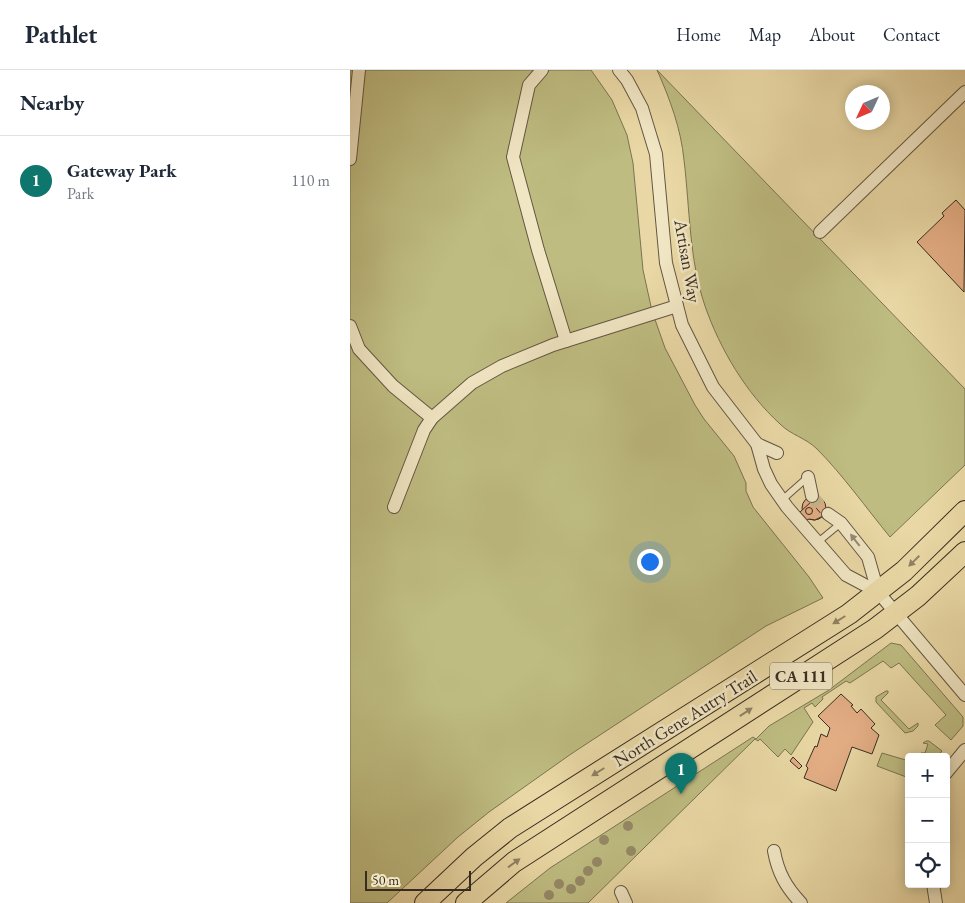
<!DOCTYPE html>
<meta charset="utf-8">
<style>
body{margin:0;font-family:"EB Garamond",serif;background:#f6f6f7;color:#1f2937}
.controls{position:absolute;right:15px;bottom:15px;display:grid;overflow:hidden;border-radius:5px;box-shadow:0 2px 12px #0003}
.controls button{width:45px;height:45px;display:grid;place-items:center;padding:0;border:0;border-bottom:1px solid #e0e1e3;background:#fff;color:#1f2937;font:25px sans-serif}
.compass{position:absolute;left:495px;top:15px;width:45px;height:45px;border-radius:50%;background:#fff;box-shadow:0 2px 12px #0003;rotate:226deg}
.scale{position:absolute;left:15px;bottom:12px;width:106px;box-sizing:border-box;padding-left:5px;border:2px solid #382c22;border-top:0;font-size:14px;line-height:18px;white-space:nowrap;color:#382c22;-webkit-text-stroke:4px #f1e6c4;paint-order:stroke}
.you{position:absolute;left:299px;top:491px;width:18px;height:18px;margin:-12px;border:4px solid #fff;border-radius:50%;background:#1a73e8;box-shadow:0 0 0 8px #1a73e833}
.badge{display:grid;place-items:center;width:32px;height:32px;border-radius:50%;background:#0f766e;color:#fff;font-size:16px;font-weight:700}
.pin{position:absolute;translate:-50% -41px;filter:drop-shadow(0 1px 2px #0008)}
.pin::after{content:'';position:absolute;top:26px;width:18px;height:15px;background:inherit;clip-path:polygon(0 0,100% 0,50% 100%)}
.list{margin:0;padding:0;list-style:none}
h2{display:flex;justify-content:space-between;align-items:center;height:65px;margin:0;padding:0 20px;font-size:21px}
h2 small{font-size:16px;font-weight:400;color:#747a83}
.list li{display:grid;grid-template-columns:32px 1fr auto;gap:15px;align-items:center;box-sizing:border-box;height:90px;padding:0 20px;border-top:1px solid #e0e1e3}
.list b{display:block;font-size:19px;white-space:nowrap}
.list p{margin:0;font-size:16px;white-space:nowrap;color:#747a83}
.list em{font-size:16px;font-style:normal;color:#747a83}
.icon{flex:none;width:28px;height:28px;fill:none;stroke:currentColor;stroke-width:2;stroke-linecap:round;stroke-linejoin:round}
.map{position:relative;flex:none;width:615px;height:833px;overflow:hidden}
header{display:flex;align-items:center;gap:30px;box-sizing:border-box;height:70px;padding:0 25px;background:#fff;border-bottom:1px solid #e0e1e3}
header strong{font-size:24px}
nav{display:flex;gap:28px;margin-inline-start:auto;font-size:18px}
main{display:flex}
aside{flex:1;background:#fff}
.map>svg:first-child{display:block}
.green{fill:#bebc81;stroke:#7b7452}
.building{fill:#e4ae85;stroke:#382c22}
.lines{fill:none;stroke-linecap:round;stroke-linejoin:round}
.minor-tunnel{stroke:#c6b68b;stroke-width:12;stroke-dasharray:12 6;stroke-linecap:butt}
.service-casing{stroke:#645743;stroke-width:8}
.minor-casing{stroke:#645743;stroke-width:14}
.primary-casing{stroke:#382c22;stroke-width:22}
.service{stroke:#f1e6c4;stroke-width:6}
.minor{stroke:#f1e6c4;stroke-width:12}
.primary{stroke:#e9d8a5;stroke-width:20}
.tree{fill:#968967}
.oneway{fill:#948973}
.oneway2{fill:#908264}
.labels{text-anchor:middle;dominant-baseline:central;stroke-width:5;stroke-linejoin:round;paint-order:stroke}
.shield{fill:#f1e6c4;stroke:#706453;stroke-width:1}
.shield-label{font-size:16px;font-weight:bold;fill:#382c22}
.street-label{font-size:18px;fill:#382c22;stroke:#f1e6c4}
</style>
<header>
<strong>Pathlet</strong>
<nav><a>Home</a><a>Map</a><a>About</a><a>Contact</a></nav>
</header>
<main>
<aside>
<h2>Nearby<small></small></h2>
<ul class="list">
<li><span class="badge">1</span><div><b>Gateway Park</b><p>Park</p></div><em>110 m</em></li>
</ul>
</aside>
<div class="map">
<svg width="615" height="833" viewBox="0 0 615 833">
<rect width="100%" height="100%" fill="#e9d8a5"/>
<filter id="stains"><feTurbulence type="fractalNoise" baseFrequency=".004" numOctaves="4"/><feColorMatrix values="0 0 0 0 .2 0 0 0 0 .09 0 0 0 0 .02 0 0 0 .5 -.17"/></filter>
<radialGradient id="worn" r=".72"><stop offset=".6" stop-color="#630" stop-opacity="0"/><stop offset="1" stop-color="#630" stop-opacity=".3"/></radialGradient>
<g class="green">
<path d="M0,0h241l21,30 15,35 6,28 10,107 9,41 13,37 30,57 9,14 30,37 12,27v8l7,16 56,70 14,21 -57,28 -195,128 -82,58 -31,25 -71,66h-37z"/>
<path d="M307,0l308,319v76l-75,72c-23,-28 -48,-63 -73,-88 -11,-11 -26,-14 -37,-25 -34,-31 -60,-75 -75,-118 -16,-47 -15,-96 -21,-146 -3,-31 -14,-61 -27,-90z"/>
<path d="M541,573l10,2 62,72v9l-12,14 -16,-15 11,-10 -47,-52 -8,5 -8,-7 -33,22 -4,-2 -24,16 1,2 -8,8 -3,-4 -8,5 9,14 -22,33 -6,-6 -7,8 -18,-18 -2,2 -3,-2 -167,164h-82l44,-35 203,-131 3,2 13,-13 60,-36z"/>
<path d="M536,621h2v2l-7,7 28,29 9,-6v3l-5,5 -8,2 -29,-31v-5z"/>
<path d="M576,671h3l13,10 -5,6h-17l1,-4h4l3,-9 -5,-1z"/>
<path d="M532,683l27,8v17l-32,-12z"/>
</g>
<g class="building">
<path d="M606,130l9,10 -1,82 -47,-50 27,-26 -2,-3z"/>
<circle cx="464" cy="438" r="12"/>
<path d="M461,432l12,14 -8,4 -6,-1 -2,1 -7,-8z"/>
<circle cx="459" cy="441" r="3.5"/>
<path d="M491,624l12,11 -2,1 6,7 4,-4 14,15 -4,4 8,7 -7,19 -20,-7 -16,44 -32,-13 4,-10 -2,-2 9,-20 2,1 4,-13 6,3 3,-9 -12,-12z"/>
<path d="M443,687l9,9 -3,3 -9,-8z"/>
</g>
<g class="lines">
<path class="minor-tunnel" d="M462,426l16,18"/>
<defs>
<g id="service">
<path d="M432,430l26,-23"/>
<path d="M468,472l23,-19"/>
</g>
<g id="minor">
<path d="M192,0l-13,15 -16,72 25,93 28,91"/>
<path d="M269,0l8,10 15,28 14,46 10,109 16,62 31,62 44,57 7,25 7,15 16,23 59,68 32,17"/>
<path d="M0,89l9,-89"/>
<path d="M470,162l145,-140"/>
<path d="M0,256l9,23 34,37 39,32"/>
<path d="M407,374l20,9"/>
<path d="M458,407l4,19"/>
<path d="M44,437l30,-77 8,-12 40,-35 30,-17 51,-21 124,-39"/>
<path d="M478,444l13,9 27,34 10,35 87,103"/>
<path d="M596,703l19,-23"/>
<path d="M424,781c4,22 12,36 27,52"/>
<path d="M583,814l3,19"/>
<path d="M271,822l5,11"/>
</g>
<g id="primary">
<path d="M75,833l49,-46 36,-29 339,-214 55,-43 61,-60"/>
<path d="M116,833l48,-41 361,-233 43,-33 47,-44"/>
</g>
</defs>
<use href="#service" class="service-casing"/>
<use href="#minor" class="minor-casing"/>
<use href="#primary" class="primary-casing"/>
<use href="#service" class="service"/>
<use href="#minor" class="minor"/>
<use href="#primary" class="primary"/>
</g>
<g class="tree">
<circle cx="278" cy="756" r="5"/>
<circle cx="254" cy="770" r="5"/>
<circle cx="281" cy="781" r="5"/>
<circle cx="247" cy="792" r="5"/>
<circle cx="238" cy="801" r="5"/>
<circle cx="230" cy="811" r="5"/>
<circle cx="209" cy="814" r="5"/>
<circle cx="221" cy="819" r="5"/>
<circle cx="199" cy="825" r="5"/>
</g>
<defs><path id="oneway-solid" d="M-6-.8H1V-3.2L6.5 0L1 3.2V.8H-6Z" transform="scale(1.25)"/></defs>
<use class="oneway" href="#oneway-solid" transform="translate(505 470) rotate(-128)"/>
<g class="oneway2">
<use href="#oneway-solid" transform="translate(564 491) rotate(136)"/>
<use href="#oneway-solid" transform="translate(489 550) rotate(148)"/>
<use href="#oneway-solid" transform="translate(396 642) rotate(-33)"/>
<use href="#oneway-solid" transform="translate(248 702) rotate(148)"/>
<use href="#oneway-solid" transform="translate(164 793) rotate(-36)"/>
</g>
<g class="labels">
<rect class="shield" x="420" y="592.5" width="62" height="27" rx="4"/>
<g class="shield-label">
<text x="451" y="606">CA 111</text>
</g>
<g class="street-label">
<text transform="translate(338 191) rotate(80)">Artisan Way</text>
<text transform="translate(335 648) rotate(-32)">North Gene Autry Trail</text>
</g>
</g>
<rect width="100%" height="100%" filter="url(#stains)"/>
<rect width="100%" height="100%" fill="url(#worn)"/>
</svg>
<div class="controls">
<button>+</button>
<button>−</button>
<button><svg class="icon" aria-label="locate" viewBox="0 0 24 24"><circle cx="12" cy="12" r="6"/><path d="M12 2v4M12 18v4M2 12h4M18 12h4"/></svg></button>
</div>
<svg class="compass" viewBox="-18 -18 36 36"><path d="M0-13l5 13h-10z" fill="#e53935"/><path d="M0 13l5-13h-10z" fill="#747a83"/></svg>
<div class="scale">50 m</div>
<div class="you"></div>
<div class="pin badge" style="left:331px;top:724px">1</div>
</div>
</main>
